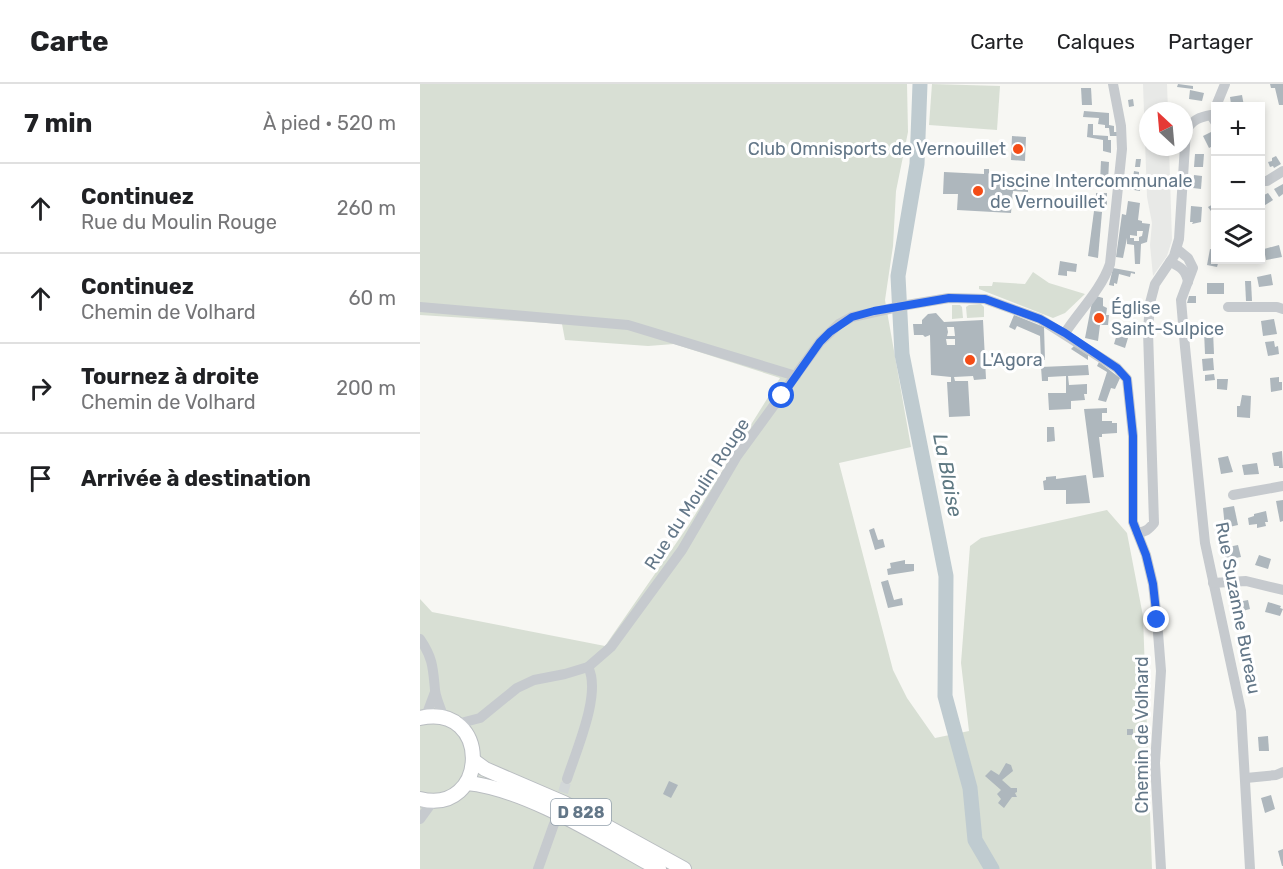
<!DOCTYPE html>
<html lang="fr">
<meta charset="utf-8">
<style>
body{margin:0;font-family:Rubik,sans-serif;background:#f6f6f6;color:#202124}
.controls{position:absolute;right:18px;top:18px;display:grid;overflow:hidden;border-radius:0px;box-shadow:0 3px 9px #0003}
.controls button{width:54px;height:54px;display:grid;place-items:center;padding:0;border:0;border-bottom:2px solid #e0e0e0;background:#fff;color:#202124;font:30px sans-serif}
.compass{position:absolute;left:719px;top:18px;width:54px;height:54px;border-radius:50%;background:#fff;box-shadow:0 3px 9px #0003;rotate:334deg}
.stop{position:absolute;width:18px;height:18px;margin:-14px;border:4px solid #2563eb;border-radius:50%;background:#fff}
.stop.end{background:#2563eb;border-color:#fff;box-shadow:0 2px 6px #0008}
.list{margin:0;padding:0;list-style:none}
h2{display:flex;justify-content:space-between;align-items:center;height:78px;margin:0;padding:0 24px;font-size:26px}
h2 small{font-size:20px;font-weight:400;color:#757577}
.list li{display:grid;grid-template-columns:39px 1fr auto;gap:18px;align-items:center;box-sizing:border-box;height:90px;padding:0 24px;border-top:2px solid #e0e0e0}
.list b{display:block;font-size:22px;white-space:nowrap}
.list p{margin:0;font-size:20px;white-space:nowrap;color:#757577}
.list em{font-size:20px;font-style:normal;color:#757577}
.icon{flex:none;width:33px;height:33px;fill:none;stroke:currentColor;stroke-width:2;stroke-linecap:round;stroke-linejoin:round}
.map{position:relative;flex:none;width:863px;height:785px;overflow:hidden}
header{display:flex;align-items:center;gap:36px;box-sizing:border-box;height:84px;padding:0 30px;background:#fff;border-bottom:2px solid #e0e0e0}
header strong{font-size:28px}
nav{display:flex;gap:33px;margin-inline-start:auto;font-size:21px}
main{display:flex}
aside{flex:1;background:#fff}
.map>svg:first-child{display:block}
.built{fill:#e8e9e7}
.green{fill:#d8dfd4}
.lines{fill:none;stroke-linecap:round;stroke-linejoin:round}
.river{stroke:#bfcbd0;stroke-width:15}
.building{fill:#aeb7bd;fill-rule:evenodd}
.minor-tunnel{stroke:#d2d7d8;stroke-width:10;stroke-dasharray:10 5;stroke-linecap:butt}
.major-casing{stroke:#b9bdc1;stroke-width:16}
.minor{stroke:#c6cace;stroke-width:10}
.major{stroke:#fff;stroke-width:14}
.route{stroke:#2563eb;stroke-width:8}
.poi-dot{fill:#f44c16;stroke:#fff;stroke-width:2}
.labels{text-anchor:middle;dominant-baseline:central;stroke-width:6;stroke-linejoin:round;paint-order:stroke}
.shield{fill:#fff;stroke:#92a0ac;stroke-width:1.5}
.shield-label{font-size:16px;font-weight:bold;fill:#637788}
.poi-label{font-size:18px;fill:#637788;stroke:#fff;text-anchor:start}
.street-label{font-size:18px;fill:#637788;stroke:#fff}
.water-label{font-size:20px;font-style:italic;fill:#5f7983;stroke:#fff}
</style>
<header>
<strong>Carte</strong>
<nav><a>Carte</a><a>Calques</a><a>Partager</a></nav>
</header>
<main>
<aside>
<h2>7 min<small>À pied · 520 m</small></h2>
<ul class="list">
<li><svg class="icon" aria-label="ahead" viewBox="0 0 24 24"><path d="M12 20V5M6 11l6-6 6 6"/></svg><div><b>Continuez</b><p>Rue du Moulin Rouge</p></div><em>260 m</em></li>
<li><svg class="icon" aria-label="ahead" viewBox="0 0 24 24"><path d="M12 20V5M6 11l6-6 6 6"/></svg><div><b>Continuez</b><p>Chemin de Volhard</p></div><em>60 m</em></li>
<li><svg class="icon" aria-label="right" viewBox="0 0 24 24"><path d="M7 20v-9h11M14 6l5 5-5 5"/></svg><div><b>Tournez à droite</b><p>Chemin de Volhard</p></div><em>200 m</em></li>
<li><svg class="icon" aria-label="arrive" viewBox="0 0 24 24"><path d="M6 21V4h12l-3 4 3 4H6"/></svg><div><b>Arrivée à destination</b></div></li>
</ul>
</aside>
<div class="map">
<svg width="863" height="785" viewBox="0 0 863 785">
<rect width="100%" height="100%" fill="#f7f7f3"/>
<path class="built" d="M723,0h24l1,27h-20v36h21l3,93 -5,16 -14,20 -3,-31 2,-22 -5,-26z"/>
<g class="green">
<path d="M0,0h487l1,48 -12,59 -3,55 -8,54 26,147 -72,16 54,207 14,28 28,40 34,-7 -8,-68 9,-117 11,-8 126,-28 20,23 16,83 9,253h-732v-270l12,13 173,34 83,-120 92,-148 -106,-34 -26,2 -83,-6 -3,-16 -142,-9z"/>
<path d="M512,0l68,2 -3,44 -68,-5z"/>
<path d="M613,188l16,11 36,11 -20,19 -12,5 -74,-29v-3h13l1,-4 32,2z"/>
<path d="M561,220l3,3v10l-17,1 -1,-11 3,-2z"/>
<path d="M532,221h8l2,2 1,11 -11,1z"/>
</g>
<g class="lines">
<path class="river" d="M500,0l-3,80 -19,112 4,78 44,222 -1,120 25,92 5,52 17,29"/>
</g>
<g class="building">
<path d="M758,0l15,2v3l-16,-2z"/>
<path d="M850,0h13v21h-4l-4,-17h-4z"/>
<path d="M661,4h10l1,17h-10z"/>
<path d="M770,6l14,3 -2,8 -13,-2z"/>
<path d="M822,11l2,11h-15l-1,-2h3l-1,-7z"/>
<path d="M713,15l1,7 -5,1 -1,-7z"/>
<path d="M664,27l25,2v12l5,1v6h3v4h-7l-1,-8h-4v-3l-7,-1 1,-6 -16,-1z"/>
<path d="M668,40h5v11l15,1v4h3v13l-8,-2v-11l-16,-3z"/>
<path d="M791,48l4,13 -6,3 -6,-12z"/>
<path d="M592,52l14,1 -1,24 -14,-1z"/>
<path d="M775,70h9l-1,13h-9z"/>
<path d="M856,72l5,8 -7,4 -1,-2 -3,1 -2,-5 4,-1v-3z"/>
<path d="M716,75h5l-1,8h-5z"/>
<path d="M681,77l8,1 -1,20h-8z"/>
<path d="M564,85h5v5l40,4v7h5v5l-6,-1v3l-15,-1 -2,22 -54,-3 1,-16h-15l1,-22 40,2z"/>
<path d="M714,87l5,1v5h2l-1,14 -12,-2v-4h4z"/>
<path d="M774,91l8,1 -1,13 -8,-1z"/>
<path d="M863,100v10l-4,3 -5,-8z"/>
<path d="M676,109h11v14l-11,-1z"/>
<path d="M848,109l5,7 -11,7 -2,-10z"/>
<path d="M708,117l12,2 -2,17 4,1v2l8,1 -3,18 -6,2 -1,20h-5l-1,-19 -7,-1v-6l-4,20 -7,-1 6,-43 4,1zM717,147h6l-1,5 -3,1v4h-5v-3h-4v-3l7,1z"/>
<path d="M795,119v10l-2,1 -5,-7z"/>
<path d="M771,122l11,1 -1,15 -9,2 1,-2h-3z"/>
<path d="M674,127l8,1 -4,46 -10,-2z"/>
<path d="M859,161l3,12 -16,3 -2,-11z"/>
<path d="M790,165l5,1v10h4l-2,7 -10,-2z"/>
<path d="M640,177l17,3 -1,8 -9,-1v5l-9,-1z"/>
<path d="M693,184l22,4v2l-4,-1 -1,4 -11,-3 -2,10 -3,-1v3l-5,-1z"/>
<path d="M851,190l2,11 -14,2 -2,-10z"/>
<path d="M825,197h6l1,20h-6z"/>
<rect x="787" y="199" width="17" height="11"/>
<path d="M676,212l7,2v8l4,2 -1,7h3l-1,10h-8l-2,16 -13,-3 7,-36z"/>
<path d="M769,212h7v7h-9z"/>
<path d="M516,229l8,9 39,-2 3,59 -12,1 -1,-4 -19,1 1,4h13l2,35 -21,1 -2,-35h4v-5l-20,-2 -1,-40 -5,2 -2,-2h-9l-1,-11h9v-4l6,-6zM527,243h7l1,9h-8l1,-4zM526,255h9v6h-8z"/>
<path d="M594,231l30,12 1,33h-4l-1,-24 -23,-10 -2,4 -6,-3z"/>
<path d="M854,235l3,15 -14,2 -2,-15z"/>
<path d="M784,247h9l1,23h-9z"/>
<path d="M697,250l11,4 -3,10 -11,-4z"/>
<path d="M854,257l1,6 3,-1 1,8 -11,2 -3,-14z"/>
<path d="M654,262l14,9v5l-17,-11z"/>
<path d="M793,274l1,12 -11,1 -1,-12z"/>
<path d="M679,278l21,16 -5,11 -4,-1 -5,14 -8,-2 9,-28 -10,-6z"/>
<path d="M668,281l1,10 -21,1 1,9 18,-1v10h-3l1,6 -14,1v8l-22,1 -1,-17h18v-17l-18,1v4h-6l-1,-14z"/>
<path d="M794,290l1,6 -10,1v-6z"/>
<path d="M859,293v5h3v8l-11,2 -1,-14z"/>
<path d="M797,295h11l-1,11 -10,-1z"/>
<path d="M822,311l9,1 -1,22 -13,-1v-11h3z"/>
<path d="M687,324v5h-5v8h10v2h5v10l-15,1v3h-3l5,40 -11,1 -9,-69z"/>
<path d="M627,343h7l1,14 -8,1z"/>
<path d="M862,367l1,17h-4v-2h-5l-2,-13z"/>
<path d="M808,372l5,16 -12,2 -3,-16z"/>
<path d="M837,379l2,11 -15,1 -2,-10z"/>
<path d="M666,391l4,28 -24,1v-14h-22l-1,-9 3,-1v-3l10,-1v3z"/>
<path d="M863,416v21l-3,1 -4,-21z"/>
<path d="M814,422l4,19 -13,3 -2,-20z"/>
<path d="M846,427l2,11h-3l1,4 -9,2v-4l-8,1 -1,-7 6,-2v-2z"/>
<path d="M454,444l4,12 5,-1 2,8 -10,3 -6,-20z"/>
<path d="M818,461l3,12 -15,3 -3,-12z"/>
<path d="M839,471l12,4 -3,10 -13,-4z"/>
<path d="M485,476v4h9v7l-26,4 -1,-6 4,-1 -1,-5z"/>
<path d="M468,496l6,20 8,-2 1,7 -15,3 -7,-26z"/>
<path d="M828,516l2,9 -15,4 -2,-10z"/>
<path d="M848,518l13,4 -1,2 3,1 -3,7 -15,-4z"/>
<rect x="707" y="645" width="6" height="6"/>
<path d="M848,652l1,15h-10l-1,-14z"/>
<path d="M586,679l5,2 2,6 -11,9 9,8h6v4l-2,1 2,4h-5l-8,11 -6,-5 3,-4 -4,-5 4,-4 -16,-14 6,-6 8,5z"/>
<path d="M249,697l9,4 -7,13 -8,-4z"/>
<path d="M851,711l4,14 -10,4 -4,-15z"/>
<path d="M863,765v17h-1l-4,-15z"/>
</g>
<g class="lines">
<path class="minor-tunnel" d="M139,723l8,-28"/>
<defs>
<g id="major">
<path d="M0,634c72,-16 69,98 0,81"/>
<path d="M54,677l11,8 79,34 120,66"/>
<path d="M47,699c61,6 137,56 192,86"/>
</g>
</defs>
<use href="#major" class="major-casing"/>
<g class="minor">
<path d="M796,22l9,-22"/>
<path d="M840,97h7l16,-10"/>
<path d="M757,165l11,9 5,10 -12,32 4,47 20,196 36,168 9,158"/>
<path d="M750,178c11,5 16,8 18,20"/>
<path d="M0,223l208,18 168,51"/>
<path d="M808,223h49l6,2"/>
<path d="M645,249c15,-23 36,-43 45,-69l12,-115 -1,-23 -8,-42"/>
<path d="M813,411l50,-9"/>
<path d="M717,448c8,1 12,-3 17,-9l-6,-192 2,-28 5,-19 19,-28 5,-17 7,-109c7,-10 13,-13 25,-15l5,8"/>
<path d="M793,499l33,-2 37,9"/>
<path d="M0,555c13,19 13,29 15,51 1,9 6,19 9,28"/>
<path d="M6,632l9,-24"/>
<path d="M37,640l23,-6 37,-30 17,-8 31,-6 23,-7 23,-20 71,-97 55,-94 83,-114 19,-18 13,-7 55,-12 42,-7 36,1 55,20 77,49 10,11 6,57v86l13,33 7,29 4,36 4,51 -6,92 6,106"/>
<path d="M826,694l30,-3 7,-3"/>
<path d="M147,695c9,-28 35,-86 21,-112"/>
<path d="M0,735l13,-18"/>
<path d="M118,785l16,-45"/>
</g>
<use href="#major" class="major"/>
</g>
<g class="lines">
<path class="route" d="M362,312l38,-54 10,-10 22,-15 22,-6 75,-13 36,1 55,20 25,14 52,35 10,11 6,57v86l13,33 7,29 4,36"/>
</g>
<g class="poi-dot">
<circle cx="598" cy="65" r="6"/>
<circle cx="558" cy="107" r="6"/>
<circle cx="679" cy="234" r="6"/>
<circle cx="550" cy="276" r="6"/>
</g>
<g class="labels">
<rect class="shield" x="131" y="715" width="60" height="26" rx="4.5"/>
<g class="shield-label">
<text x="161" y="728">D 828</text>
</g>
<g class="poi-label">
<text x="586" y="65" text-anchor="end">Club Omnisports de Vernouillet</text>
<text x="570" y="97">Piscine Intercommunale<tspan x="570" dy="21">de Vernouillet</tspan></text>
<text x="691" y="224">Église<tspan x="691" dy="21">Saint-Sulpice</tspan></text>
<text x="562" y="276">L'Agora</text>
</g>
<g class="street-label">
<text transform="translate(277 410) rotate(-57)">Rue du Moulin Rouge</text>
<text transform="translate(818 524) rotate(79)">Rue Suzanne Bureau</text>
<text transform="translate(722 651) rotate(-90)">Chemin de Volhard</text>
</g>
<g class="water-label">
<text transform="translate(528 391) rotate(79)">La Blaise</text>
</g>
</g>
</svg>
<div class="controls">
<button>+</button>
<button>−</button>
<button><svg class="icon" aria-label="layers" viewBox="0 0 24 24"><path d="M12 4l9 5-9 5-9-5zM3 14l9 5 9-5"/></svg></button>
</div>
<svg class="compass" viewBox="-18 -18 36 36"><path d="M0-13l5 13h-10z" fill="#e53935"/><path d="M0 13l5-13h-10z" fill="#757577"/></svg>
<div class="stop" style="left:362px;top:312px"></div>
<div class="stop end" style="left:737px;top:536px"></div>
</div>
</main>
